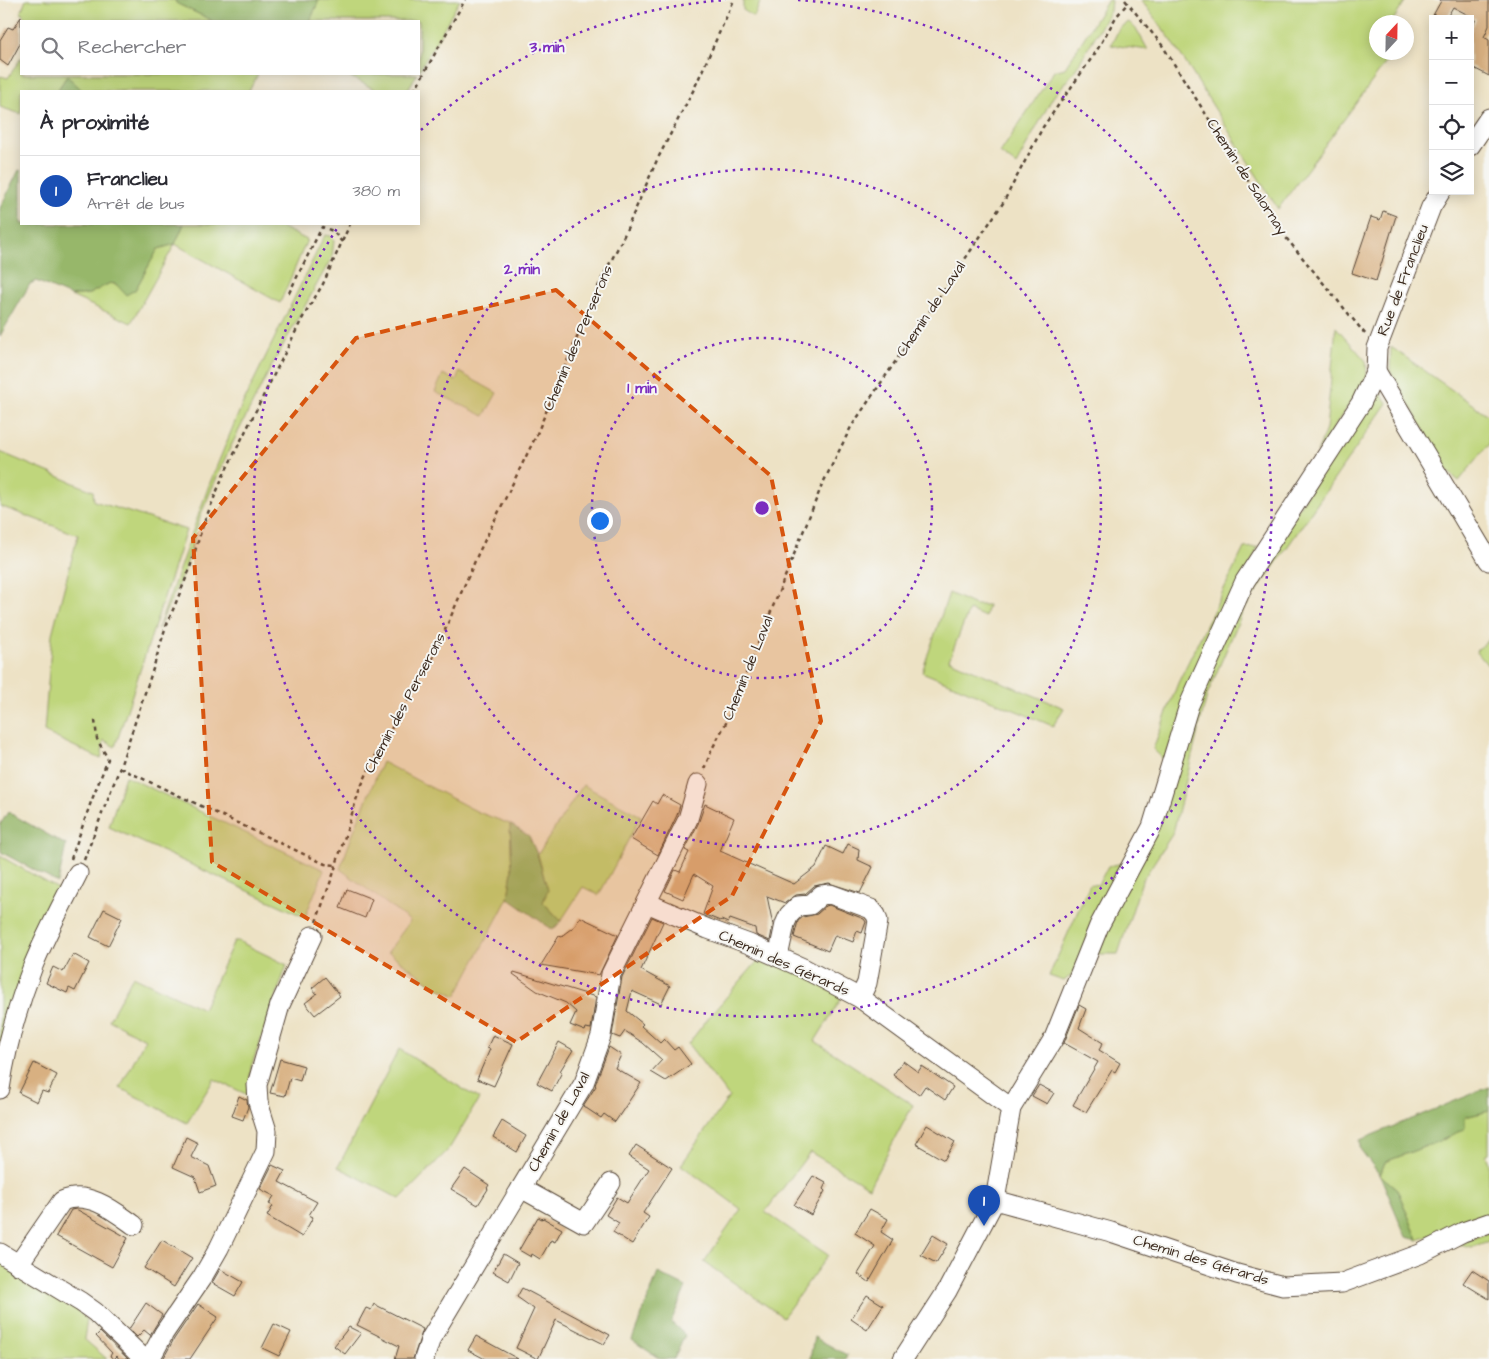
<!DOCTYPE html>
<html lang="fr">
<meta charset="utf-8">
<style>
body{margin:0;font-family:"Architects Daughter",sans-serif;background:#f2f2f3;color:#2b2b33}
.controls{position:absolute;right:15px;top:15px;display:grid;overflow:hidden;border-radius:0px;box-shadow:0 2px 12px #0003}
.controls button{width:45px;height:45px;display:grid;place-items:center;padding:0;border:0;border-bottom:1px solid #e1e1e2;background:#fff;color:#2b2b33;font:25px sans-serif}
.compass{position:absolute;left:1369px;top:15px;width:45px;height:45px;border-radius:50%;background:#fff;box-shadow:0 2px 12px #0003;rotate:22deg}
.you{position:absolute;left:599px;top:520px;width:18px;height:18px;margin:-12px;border:4px solid #fff;border-radius:50%;background:#1a73e8;box-shadow:0 0 0 8px #1a73e833}
.badge{display:grid;place-items:center;width:32px;height:32px;border-radius:50%;background:#7c3aed;color:#fff;font-size:16px;font-weight:700}
.pin{position:absolute;translate:-50% -41px;filter:drop-shadow(0 1px 2px #0008)}
.pin::after{content:'';position:absolute;top:26px;width:18px;height:15px;background:inherit;clip-path:polygon(0 0,100% 0,50% 100%)}
.list{margin:0;padding:0;list-style:none}
h2{display:flex;justify-content:space-between;align-items:center;height:65px;margin:0;padding:0 20px;font-size:21px}
h2 small{font-size:16px;font-weight:400;color:#7c7c81}
.list li{display:grid;grid-template-columns:32px 1fr auto;gap:15px;align-items:center;box-sizing:border-box;height:70px;padding:0 20px;border-top:1px solid #e1e1e2}
.list b{display:block;font-size:19px;white-space:nowrap}
.list p{margin:0;font-size:16px;white-space:nowrap;color:#7c7c81}
.list em{font-size:16px;font-style:normal;color:#7c7c81}
.icon{flex:none;width:28px;height:28px;fill:none;stroke:currentColor;stroke-width:2;stroke-linecap:round;stroke-linejoin:round}
.map{position:relative;flex:none;width:1489px;height:1359px;overflow:hidden}
.search{position:absolute;background:#fff;box-shadow:0 2px 12px #0003;left:20px;top:20px;width:400px;height:55px;display:flex;align-items:center;gap:12px;box-sizing:border-box;padding:0 18px;border-radius:0px;color:#7c7c81;font-size:19px}
.panel{position:absolute;background:#fff;box-shadow:0 2px 12px #0003;left:20px;top:90px;width:400px;height:135px;border-radius:0px}
.map>svg:first-child{display:block}
.green{fill:#bfd67b;stroke:#7d804c}
.forest{fill:#97b76b;stroke:#697044}
.building{fill:#d8b081}
.lines{fill:none;stroke-linecap:round;stroke-linejoin:round}
.minor-casing{stroke:#564637;stroke-width:21}
.path{stroke:#564637;stroke-width:2.5;stroke-dasharray:4 4;stroke-linecap:butt}
.minor{stroke:#fff;stroke-width:19}
.marked{fill:#d7540e;fill-opacity:0.2;stroke:#d7540e;stroke-width:4;stroke-dasharray:10 6;stroke-linejoin:round}
.ring{fill:none;stroke:#7b2cbf;stroke-width:2.5;stroke-dasharray:2.5 5}
.labels{text-anchor:middle;dominant-baseline:central;stroke-width:4;stroke-linejoin:round;paint-order:stroke}
.street-label{font-size:15px;fill:#3b2a1e;stroke:#f6f6f2}
.centre{fill:#7b2cbf;stroke:#f6f6f2;stroke-width:2.5}
.ring-label{font-size:15px;text-anchor:middle;font-weight:bold;fill:#7b2cbf;stroke:#f6f6f2;stroke-width:4;stroke-linejoin:round;paint-order:stroke}
</style>
<div class="map">
<svg width="1489" height="1359" viewBox="0 0 1489 1359">
<rect width="100%" height="100%" fill="#f6f6f2"/>
<filter id="ink" filterUnits="userSpaceOnUse"><feTurbulence type="fractalNoise" baseFrequency=".02" numOctaves="2"/><feDisplacementMap in="SourceGraphic" scale="10" xChannelSelector="R" yChannelSelector="G"/><feConvolveMatrix kernelMatrix="1 2 1 2 8 2 1 2 1" color-interpolation-filters="sRGB"/></filter>
<filter id="wash" filterUnits="userSpaceOnUse"><feTurbulence type="fractalNoise" baseFrequency=".0096" numOctaves="4" result="noise"/><feDisplacementMap in="SourceGraphic" scale="20" xChannelSelector="R" yChannelSelector="G"/><feGaussianBlur stdDeviation="1.12" result="paint"/><feColorMatrix in="noise" values="0 0 0 0 0 0 0 0 0 0 0 0 0 0 0 0 0 1.4 0 .05"/><feComposite in="paint" operator="in"/></filter>
<g filter="url(#wash)">
<rect width="100%" height="100%" fill="#ede2c5"/>
<g class="green">
<path d="M26,0h149l1,3 37,18h-186l-6,-9z"/>
<path d="M319,0h141l-41,71v-50h-109z"/>
<path d="M743,0h18l-7,17 -11,-7z"/>
<path d="M1108,0h3l-1,11 -36,61 -21,25 -37,68 -16,-12 54,-82 11,-3z"/>
<path d="M1141,0h265l-14,22h-16v30l17,1 -115,156 -106,-168z"/>
<path d="M1129,22l8,8 11,20 -37,-5 9,-18z"/>
<path d="M21,58v16h237l-9,17h-167l-15,-15 -10,15h-36v23l-21,-7v-31l8,2z"/>
<path d="M345,74h72l-10,17h-29z"/>
<path d="M184,224h91l32,16 -27,63 -105,-59 -44,79 -60,-27 18,-2 21,-11 25,7 23,-41 17,-5z"/>
<path d="M325,235l6,1 3,5 -2,16 -62,112 -43,85 -26,60 -16,55 -27,60 51,-144 32,-78z"/>
<path d="M1336,327l30,34 1,16 -50,76 9,-24z"/>
<path d="M1391,347l98,69v28l-30,37 -12,-10 -57,-100z"/>
<path d="M459,372l38,21 -13,23 -49,-24 8,-18 13,7z"/>
<path d="M1376,384l11,19 -144,208 -36,84 -34,138 -31,48 -24,73h-21l98,-248 42,-99z"/>
<path d="M0,452l93,39 1,10 92,29 -71,217 -11,-7 -3,19 -57,-27 8,-98 26,-99 -78,-29z"/>
<path d="M1258,547l-94,213 -11,-11 25,-66 66,-135z"/>
<path d="M949,593l26,12h13l-3,12 -16,-7 -20,50 115,48 -11,18 -131,-54z"/>
<path d="M1489,639v28l-13,-16z"/>
<path d="M382,762l96,50 32,12 2,47 -4,27 -52,98 -23,-11 -45,-33 22,-31 -70,-52 15,-41z"/>
<path d="M125,776l199,94 -19,47 -196,-90z"/>
<path d="M583,785l58,31 -42,79 -16,-8 -22,34 -18,-19 4,-12 -9,-36z"/>
<path d="M0,856l60,34 -60,165z"/>
<path d="M1124,863l-51,111 -9,7 -15,-5 41,-92 8,1 10,-19z"/>
<path d="M234,941h4l49,24 -36,102 -3,28 -34,-16 -27,44 -67,-35 25,-49 -36,-19 24,-44 70,33z"/>
<path d="M763,955l80,41 -28,45 98,64 -44,82 -59,-35 -45,60 63,43 -45,62 -79,-55 37,-53 -60,-44 48,-68 -41,-53 22,-28z"/>
<path d="M399,1049l80,50 -30,50 -49,50 -62,-32z"/>
<path d="M1489,1111v42l-3,2 3,8v51l-71,26 -21,-51 -17,-14 5,-13 62,-24 18,-21z"/>
<path d="M1489,1232v9l-18,6 -11,-3z"/>
<path d="M0,1260l78,49 9,11 -3,19 23,20h-107z"/>
</g>
<g class="forest">
<path d="M175,0h144l-9,21h-97l-37,-18z"/>
<path d="M67,76l15,14v1h-25z"/>
<path d="M19,170l2,1v53h163l-9,20 -17,5 -23,41 -9,5 -10,-11 -6,-1 -21,11 -18,2 -35,-15 -6,3 -30,52v-128z"/>
<path d="M8,812l58,33 -8,38 -57,-31 -1,-27z"/>
<path d="M510,824l19,12 8,18 11,36 -5,12 18,19 -8,9 -45,-32 4,-27z"/>
<path d="M1489,1087v24l-24,6v11l-18,10 -62,24 -5,13 17,14 21,51 -12,-3 -26,-62 -20,-26v-9z"/>
<path d="M658,1273l28,14 -15,35 14,13 -11,24h-14l-28,-19z"/>
<path d="M814,1337l33,18 -2,4h-35z"/>
</g>
<g id="blocks">
<g class="building">
<path d="M1439,0h50v26l-5,11 5,3v36l-19,-10v-34l6,-13 -23,-12 -7,12h-15l10,-18z"/>
<path d="M21,17v25l-13,24 -8,-6v-20l8,-13 5,2z"/>
<path d="M1383,211l13,5 -20,65 -24,-8 19,-56 9,3z"/>
<path d="M662,795l18,10 -3,10 -19,40 -27,-16 22,-38 4,3z"/>
<path d="M705,804l29,14 -14,33 74,33 22,-17 10,-21 17,8 5,-10 11,5 -1,11 15,7 -13,26 -31,-10 -15,3 -9,8 -9,1 -11,8 -18,-7 6,29 -3,16 -14,-6 -1,-7 -25,-9 -2,4 -7,-3 -1,1 -17,-7 10,-28 -19,-12 -11,25 -18,-8 10,-21 5,2 9,-20 -4,-2 13,-26z"/>
<path d="M347,889l25,10 -7,19 -25,-10z"/>
<path d="M829,905l35,14 2,3 -4,11 -5,-2 -4,11 -18,-7 -7,16 -34,-14 4,-16 5,-4 14,-3 9,-8z"/>
<path d="M104,909l18,9 -14,28 -18,-9z"/>
<path d="M580,917l38,18 -19,40 -58,-10 18,-29 3,1 2,-3 11,-8z"/>
<path d="M652,917l11,5 -22,48 29,16 -9,18 -29,-13 -5,20 16,13 -2,2 19,17 4,-4 10,11 4,-3 13,17 -25,17 -15,-9 11,-12 -19,-17 -18,-12 -5,7 -8,-3 10,-58z"/>
<path d="M73,954l16,9 -14,28 -6,-3 -2,5 -21,-10 7,-16 10,5z"/>
<path d="M514,972l82,25 -5,32 -5,-1 -1,3 -15,-6 6,-13 -10,-9 -29,-12 -24,-17z"/>
<path d="M325,977l15,19 -25,19 -10,-12 12,-9 -5,-6z"/>
<path d="M1079,1005l7,4 -7,19 24,15 -4,7 21,13 -5,9 -3,-2 -26,42 -13,-7 25,-43 -34,-19z"/>
<path d="M493,1035l20,9 -19,42 -17,-7 13,-30 -3,-1z"/>
<path d="M559,1042l14,8 -13,21 2,1 -10,19 -15,-8z"/>
<path d="M609,1047l12,8 -6,13 26,15 -26,39 -11,-8 -3,4 -18,-12 13,-20 -1,-1z"/>
<path d="M280,1059l24,7 -4,15 -10,-3 -5,18 -15,-3z"/>
<path d="M903,1061l15,11 4,-6 31,21 -8,13 -20,-14 -6,9 -26,-20z"/>
<path d="M34,1063l23,12 -9,18 -6,-2 -5,11 -18,-9z"/>
<path d="M1039,1085l15,8 -7,11 -15,-8z"/>
<path d="M239,1096l8,4 1,7 -5,13 -11,-4z"/>
<path d="M502,1121l24,15 -9,16 -24,-15z"/>
<path d="M927,1125l28,17 -11,18 -28,-16z"/>
<path d="M186,1137l12,6 -7,14 18,9 7,20 -16,6 -5,-15 -22,-10z"/>
<path d="M636,1145l36,23 -29,45 6,4 -17,27 -19,-12 6,-9 -13,-8 11,-18 10,6 22,-34 -20,-13z"/>
<path d="M272,1165l13,6 -6,11 38,20 -8,13 4,2 -11,20 -35,-21 6,-10 -4,-2 5,-8 -14,-7z"/>
<path d="M465,1169l24,16 -2,3 1,1 -10,16 -27,-16z"/>
<path d="M813,1176l13,7 -3,6 2,2 -14,24 -17,-10z"/>
<path d="M76,1209l52,29 -16,29 -56,-31 15,-26z"/>
<path d="M870,1209l18,10 -7,13 12,8 -24,42 -11,-8 17,-28 -20,-13z"/>
<path d="M538,1217l4,2 1,-1 19,11 -7,13 -4,-2 -11,19 -8,-5 -1,3 -12,-7z"/>
<path d="M933,1235l15,9 -12,19 -15,-8z"/>
<path d="M162,1240l30,18 -18,29 -30,-19z"/>
<path d="M503,1254l15,9 -9,18 -16,-9z"/>
<path d="M220,1269l23,13 -8,14 -23,-13z"/>
<path d="M1472,1270l17,11v18l-26,-16z"/>
<path d="M522,1288l88,47 -6,9 -48,-24 -18,39 -22,-11 18,-39 -17,-12z"/>
<path d="M867,1295l16,10 -16,25 -16,-11z"/>
<path d="M146,1303l16,12 -12,20 -6,-5 -7,7 -8,-8z"/>
<path d="M198,1304l20,13 -28,42h-27l11,-20z"/>
<path d="M374,1304l49,25 -10,30h-18l4,-13 -42,-21 9,-17 5,2z"/>
<path d="M274,1324l17,8 -12,24 -17,-8z"/>
<path d="M349,1327l12,6 -16,21 -11,-8z"/>
<path d="M100,1332l28,27h-9l-2,-3 -3,3 -4,-3 2,-3 -16,-17z"/>
<path d="M476,1336l42,23h-33l-17,-9z"/>
</g>
</g>
</g>
<g filter="url(#ink)">
<use href="#blocks" fill-opacity="0" stroke="#564637" stroke-width="1"/>
<g class="lines">
<defs>
<g id="minor">
<path d="M1470,146l19,-28"/>
<path d="M1376,371l113,190"/>
<path d="M647,903l61,26 41,15 54,24 57,30 151,110"/>
<path d="M778,957l7,-33 4,-9 9,-9 12,-1 11,-10 9,-1 41,15 5,6 2,6 -11,62 -7,15"/>
<path d="M0,1089c6,-42 18,-84 33,-123 13,-32 30,-63 45,-93"/>
<path d="M521,1188l63,35 27,-40"/>
<path d="M995,1200l116,32 126,42 46,12 59,-3 78,-29 43,-22 26,-9"/>
<path d="M0,1253l81,49 14,10 49,47"/>
<path d="M18,1265l44,-64c26,-11 51,9 72,24"/>
<path d="M150,1359l14,-26 39,-57 16,-28 47,-97 1,-20 -9,-29 -1,-17 23,-80 32,-69"/>
<path d="M424,1359l7,-21 153,-255 17,-47 10,-62 77,-155 10,-35"/>
<path d="M903,1359l44,-68 48,-91 16,-92 43,-70 45,-112 53,-99 37,-122 56,-124 116,-178 15,-32 1,-23 54,-141 10,-16"/>
</g>
</defs>
<use href="#minor" class="minor-casing"/>
<g class="path">
<path d="M1125,0l37,45 116,183 88,107"/>
<path d="M414,91l51,-91"/>
<path d="M289,293l33,-66 11,4 9,11"/>
<path d="M120,768l205,96 11,1"/>
<path d="M704,769l9,-22 13,-24 96,-238 29,-58 152,-224 40,-76 53,-75 20,-35 11,-13"/>
<path d="M71,859l20,-57 17,-43 -11,-20 -2,-19"/>
<path d="M84,860l35,-90 34,-101 12,-40 24,-58 14,-46 20,-49 79,-157 21,-35 27,-60"/>
<path d="M316,922l17,-47 26,-84 16,-35 57,-96 46,-106 58,-118 65,-156 21,-40 35,-80 37,-71 40,-89"/>
</g>
<use href="#minor" class="minor"/>
</g>
</g>
<path class="marked" d="M556,290l215,186 50,245 -89,175 -216,146 -304,-180 -19,-324 163,-200z"/>
<g class="ring">
<circle cx="762" cy="508" r="170"/>
<circle cx="762" cy="508" r="339"/>
<path d="M421 130A509 509 0 0 1 726 0M798 0A509 509 0 1 1 338 227"/>
</g>
<g class="labels">
<g class="street-label">
<text transform="translate(1247 177) rotate(57)">Chemin de Salornay</text>
<text transform="translate(1403 280) rotate(-69)">Rue de Franclieu</text>
<text transform="translate(931 309) rotate(-56)">Chemin de Laval</text>
<text transform="translate(578 338) rotate(-67)">Chemin des Perserons</text>
<text transform="translate(748 668) rotate(-68)">Chemin de Laval</text>
<text transform="translate(405 703) rotate(-62)">Chemin des Perserons</text>
<text transform="translate(784 963) rotate(24)">Chemin des Gérards</text>
<text transform="translate(559 1122) rotate(-61)">Chemin de Laval</text>
<text transform="translate(1201 1260) rotate(17)">Chemin des Gérards</text>
</g>
</g>
<circle cx="762" cy="508" r="8" class="centre"/>
<g class="ring-label">
<text x="547" y="52">3 min</text>
<text x="522" y="274">2 min</text>
<text x="642" y="393">1 min</text>
</g>
</svg>
<div class="controls">
<button>+</button>
<button>−</button>
<button><svg class="icon" aria-label="locate" viewBox="0 0 24 24"><circle cx="12" cy="12" r="6"/><path d="M12 2v4M12 18v4M2 12h4M18 12h4"/></svg></button>
<button><svg class="icon" aria-label="layers" viewBox="0 0 24 24"><path d="M12 4l9 5-9 5-9-5zM3 14l9 5 9-5"/></svg></button>
</div>
<svg class="compass" viewBox="-18 -18 36 36"><path d="M0-13l5 13h-10z" fill="#e53935"/><path d="M0 13l5-13h-10z" fill="#7c7c81"/></svg>
<div class="you"></div>
<div class="pin badge" style="left:984px;top:1226px;background:#1a4fb4">1</div>
<div class="search"><svg class="icon" aria-label="search" viewBox="0 0 24 24"><circle cx="10" cy="10" r="6"/><path d="M15 15l6 6"/></svg>Rechercher</div>
<section class="panel">
<h2>À proximité<small></small></h2>
<ul class="list">
<li><span class="badge" style="background:#1a4fb4">1</span><div><b>Franclieu</b><p>Arrêt de bus</p></div><em>380 m</em></li>
</ul>
</section>
</div>
